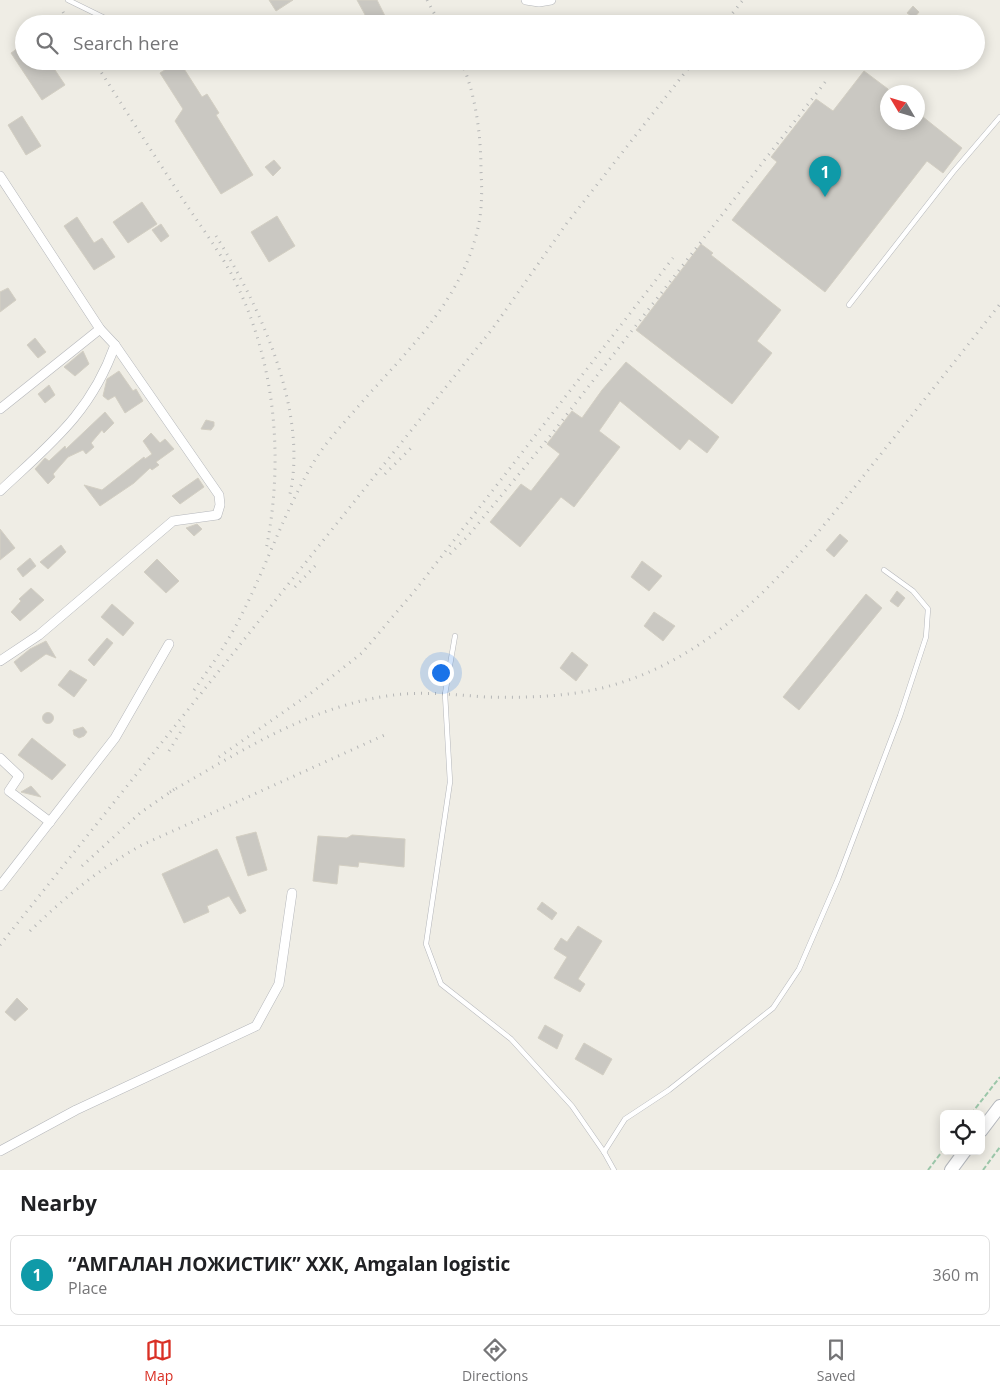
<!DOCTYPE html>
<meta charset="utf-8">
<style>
body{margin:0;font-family:"Open Sans",sans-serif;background:#f6f6f6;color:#202124}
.controls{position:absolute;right:15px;bottom:15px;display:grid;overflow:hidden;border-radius:8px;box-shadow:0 2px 12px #0003}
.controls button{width:45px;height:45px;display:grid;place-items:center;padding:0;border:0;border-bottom:1px solid #e0e0e0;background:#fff;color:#202124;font:25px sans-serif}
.compass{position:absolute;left:880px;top:85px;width:45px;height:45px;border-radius:50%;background:#fff;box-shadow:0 2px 12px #0003;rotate:308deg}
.you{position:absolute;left:440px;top:672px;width:18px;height:18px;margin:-12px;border:4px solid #fff;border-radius:50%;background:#1a73e8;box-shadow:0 0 0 8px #1a73e833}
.badge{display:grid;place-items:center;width:32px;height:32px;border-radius:50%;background:#d93025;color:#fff;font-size:16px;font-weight:700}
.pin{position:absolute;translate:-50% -41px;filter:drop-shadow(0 1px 2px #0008)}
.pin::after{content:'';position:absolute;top:26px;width:18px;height:15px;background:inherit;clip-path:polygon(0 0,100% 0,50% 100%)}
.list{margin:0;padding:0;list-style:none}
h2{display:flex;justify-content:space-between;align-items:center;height:65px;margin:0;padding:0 20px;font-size:21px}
h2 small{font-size:16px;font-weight:400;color:#757577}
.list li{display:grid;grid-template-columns:32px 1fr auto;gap:15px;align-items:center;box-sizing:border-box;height:80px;margin:0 10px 10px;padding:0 10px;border:1px solid #e0e0e0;border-radius:8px}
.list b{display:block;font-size:19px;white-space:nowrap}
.list p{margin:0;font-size:16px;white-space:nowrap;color:#757577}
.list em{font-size:16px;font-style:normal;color:#757577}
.icon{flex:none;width:28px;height:28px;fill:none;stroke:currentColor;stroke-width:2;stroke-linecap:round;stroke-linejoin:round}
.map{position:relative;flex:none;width:1000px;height:1170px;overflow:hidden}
.search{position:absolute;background:#fff;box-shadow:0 2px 12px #0003;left:15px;right:15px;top:15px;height:55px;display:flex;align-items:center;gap:12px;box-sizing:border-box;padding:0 18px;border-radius:28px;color:#757577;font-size:19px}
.sheet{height:155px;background:#fff}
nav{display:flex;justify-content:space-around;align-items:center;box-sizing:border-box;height:70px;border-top:1px solid #e0e0e0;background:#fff;font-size:14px;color:#757577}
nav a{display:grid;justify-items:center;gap:2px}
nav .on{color:#d93025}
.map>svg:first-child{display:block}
.building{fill:#cac8c2;stroke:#d3cfc3}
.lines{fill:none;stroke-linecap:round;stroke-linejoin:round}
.service-casing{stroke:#b5b7bb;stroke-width:5.5}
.minor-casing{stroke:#b5b7bb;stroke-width:10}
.secondary-casing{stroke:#b4b7bc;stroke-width:14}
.path{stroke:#9bc6a9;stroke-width:2;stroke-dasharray:5 2.5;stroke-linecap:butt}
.service{stroke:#fff;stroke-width:4.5}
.minor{stroke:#fff;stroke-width:9}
.secondary{stroke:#fff;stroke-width:12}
.rail{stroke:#b5b6b6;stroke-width:3;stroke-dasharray:1 6;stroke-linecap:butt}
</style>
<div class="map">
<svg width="1000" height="1170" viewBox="0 0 1000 1170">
<rect width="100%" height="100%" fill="#efede5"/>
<g class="building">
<path d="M269,0h24l-17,11z"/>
<path d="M357,0h20l12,24h-19z"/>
<path d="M913,6l6,6 -5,6 -7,-5z"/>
<path d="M24,44v17h25l16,24 -23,15 -31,-47z"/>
<path d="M179,61l23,36 5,-3 12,19 -3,2 37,60 -32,19 -46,-73 8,-12 -23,-36z"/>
<path d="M864,71l24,18v33h30v-9l44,35 -19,25 -16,-12 -102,131 -93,-72 45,-58 -6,-5 45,-58 17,12z"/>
<path d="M22,116l19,30 -15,9 -18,-30z"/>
<path d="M274,160l7,8 -8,8 -8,-9z"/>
<path d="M142,202l15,22 -29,19 -15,-21z"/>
<path d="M277,216l18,30 -26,16 -18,-30z"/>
<path d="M77,217l17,26 8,-5 13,19 -21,13 -30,-44z"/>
<path d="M161,224l8,12 -8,6 -9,-12z"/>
<path d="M701,244l12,9 -2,2 70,55 -24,31 15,12 -40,51 -96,-74z"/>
<path d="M8,288l8,12 -16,12v-20z"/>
<path d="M35,338l11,14 -8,6 -11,-13z"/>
<path d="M83,351l6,13 -14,12 -11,-9z"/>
<path d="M626,362l93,75 -12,16 -18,-14 -9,11 -60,-49 -21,30 21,16 -46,60 -13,-10 -41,50 -30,-25 31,-38 10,7 29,-37 -13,-10 25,-33 10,7 20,-28z"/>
<path d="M119,371l14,20 3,-2 7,12 -18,12 -10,-17 -7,4 -5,-4 4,-17z"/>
<path d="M49,385l6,10 -10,8 -7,-9z"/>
<path d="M105,412l9,11 -10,10 -2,-3 -11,13 3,4 -8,7 -3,-4 -15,7 -15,17 2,3 -7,7 -13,-15 10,-11 4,3 16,-15 1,3z"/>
<path d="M206,420l8,2v4l-3,4 -10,-1z"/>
<path d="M151,433l9,10 5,-4 9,10 -18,13 3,3 -7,5 -2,-2 -16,15 -34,23 -16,-21 18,5 42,-33 1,2 7,-5 -9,-13z"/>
<path d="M198,478l6,9 -24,17 -8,-8z"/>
<path d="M197,524l5,5 -8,7 -8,-8z"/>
<path d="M0,529l15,19 -15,12z"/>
<path d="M840,534l8,7 -14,16 -8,-7z"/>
<path d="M61,545l5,7 -18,17 -8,-7z"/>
<path d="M30,558l6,8 -13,11 -6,-8z"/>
<path d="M157,559l22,22 -13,12 -22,-21z"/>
<path d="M642,561l20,15 -13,15 -18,-14z"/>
<path d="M31,588l13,12 -24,21 -9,-9 10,-11 -2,-2z"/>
<path d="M897,591l8,7 -7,9 -8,-6z"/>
<path d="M866,594l16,14 -83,102 -16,-13z"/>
<path d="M112,604l22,19 -11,13 -22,-19z"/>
<path d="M654,612l21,14 -12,15 -19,-15z"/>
<path d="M107,638l6,5 -19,23 -6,-6z"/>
<path d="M46,641l10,17 -10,-4 -25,18 -7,-10 16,-13z"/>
<path d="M572,652l16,13 -12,16 -16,-13z"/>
<path d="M70,670l17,10 -13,17 -16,-12z"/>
<circle cx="48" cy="718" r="5.5"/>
<path d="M83,727l4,5 -3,4 -5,2 -5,-3 -1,-5z"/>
<path d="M32,738l34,27 -14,15 -34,-25z"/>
<path d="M31,786l10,11 -20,-5z"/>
<path d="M256,832l11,38 -19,6 -12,-39z"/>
<path d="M352,835l53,4 -1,28 -45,-5 -1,5 -19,-2 -2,19 -24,-3 5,-45 29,2z"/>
<path d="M217,849l29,62 -6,3 -11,-18 -22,10 2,6 -25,11 -22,-49z"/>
<path d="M542,902l15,11 -5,7 -15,-11z"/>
<path d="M578,926l24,15 -24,38 7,5 -5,8 -26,-14 13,-21 -13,-8 7,-11 6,4z"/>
<path d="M17,998l11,11 -13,12 -10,-9z"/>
<path d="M545,1025l18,10 -6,14 -19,-11z"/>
<path d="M584,1043l28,16 -9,16 -28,-16z"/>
</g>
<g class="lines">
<defs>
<g id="service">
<path d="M68,0l49,24"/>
<path d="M190,61l11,6"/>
<path d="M849,305l104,-133 47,-55"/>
<path d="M455,636l-10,58 5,88 -24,162 15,40 70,55 61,67 32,46 10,18"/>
<path d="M604,1152l21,-33 44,-29 104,-82 26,-39 39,-90 62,-163 26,-79 2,-28 -15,-18 -29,-21"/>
</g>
<g id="minor">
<path d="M526,0l13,2 12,-2"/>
<path d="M0,176l100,153 15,16 104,150 1,10 -3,10 -44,6 -134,114 -39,26"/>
<path d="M0,409l100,-80"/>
<path d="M0,491c50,-47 91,-78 115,-146"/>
<path d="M0,758l19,18 -10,15 41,31"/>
<path d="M0,886l115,-148 54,-94"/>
<path d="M0,1151l76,-41 180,-84 23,-42 13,-91"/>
</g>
<g id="secondary">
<path d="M981,1131l19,-25"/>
<path d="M951,1170l14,-19"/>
</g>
</defs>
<use href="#service" class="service-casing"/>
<use href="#minor" class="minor-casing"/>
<use href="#secondary" class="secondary-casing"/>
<g class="path">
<path d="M971,1114l29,-37"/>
<path d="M928,1170l16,-21"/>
<path d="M983,1170l17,-23"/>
</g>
<use href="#service" class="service"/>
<use href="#minor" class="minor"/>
<use href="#secondary" class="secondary"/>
<g class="rail">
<path d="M427,0l13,24"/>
<path d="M63,12l7,12"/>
<path d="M724,24l19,-24"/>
<path d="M94,61c30,47 60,94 90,140 17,26 37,52 51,80 41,83 49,179 31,269"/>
<path d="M216,236c44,70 94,178 73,262"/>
<path d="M385,474l28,-28"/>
<path d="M450,554l18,-18 79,-96 279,-359"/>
<path d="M295,587l23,-24"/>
<path d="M194,690c16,-22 32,-45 45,-70 27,-52 45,-109 76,-160 13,-21 31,-39 47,-58 49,-55 106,-109 118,-185 2,-15 2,-30 1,-45 0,-37 -5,-77 -20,-111"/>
<path d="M169,751l17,-28"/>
<path d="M219,757l92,-64 51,-40 55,-65 256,-330"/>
<path d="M170,792c73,-42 148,-91 234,-98 27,-2 54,1 82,3 39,1 78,0 116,-9 121,-30 197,-131 271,-224 42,-53 85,-106 127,-160"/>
<path d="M82,866l58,-53 36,-25"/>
<path d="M30,931c35,-34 70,-63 112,-86l247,-112"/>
<path d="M0,945l493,-617 74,-105 127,-162"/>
</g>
</g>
</svg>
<div class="controls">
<button><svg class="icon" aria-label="locate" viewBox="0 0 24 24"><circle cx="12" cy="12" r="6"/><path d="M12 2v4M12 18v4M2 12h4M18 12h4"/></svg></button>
</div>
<svg class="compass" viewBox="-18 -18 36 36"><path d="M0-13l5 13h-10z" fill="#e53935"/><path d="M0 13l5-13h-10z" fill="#757577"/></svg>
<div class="you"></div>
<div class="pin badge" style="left:825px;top:197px;background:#0f9aa8">1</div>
<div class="search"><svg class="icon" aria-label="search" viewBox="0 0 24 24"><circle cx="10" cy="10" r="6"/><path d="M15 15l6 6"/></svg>Search here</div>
</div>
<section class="sheet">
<h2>Nearby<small></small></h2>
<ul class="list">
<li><span class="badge" style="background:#0f9aa8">1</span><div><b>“АМГАЛАН ЛОЖИСТИК” ХХК, Amgalan logistic</b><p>Place</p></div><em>360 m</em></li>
</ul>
</section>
<nav>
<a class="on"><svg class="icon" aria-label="map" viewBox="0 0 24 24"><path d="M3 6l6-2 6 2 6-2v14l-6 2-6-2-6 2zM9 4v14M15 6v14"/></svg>Map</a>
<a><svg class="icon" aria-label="directions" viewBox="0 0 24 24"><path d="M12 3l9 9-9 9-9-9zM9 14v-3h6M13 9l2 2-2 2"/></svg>Directions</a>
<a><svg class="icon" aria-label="saved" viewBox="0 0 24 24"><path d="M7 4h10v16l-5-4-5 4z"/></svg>Saved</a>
</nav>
